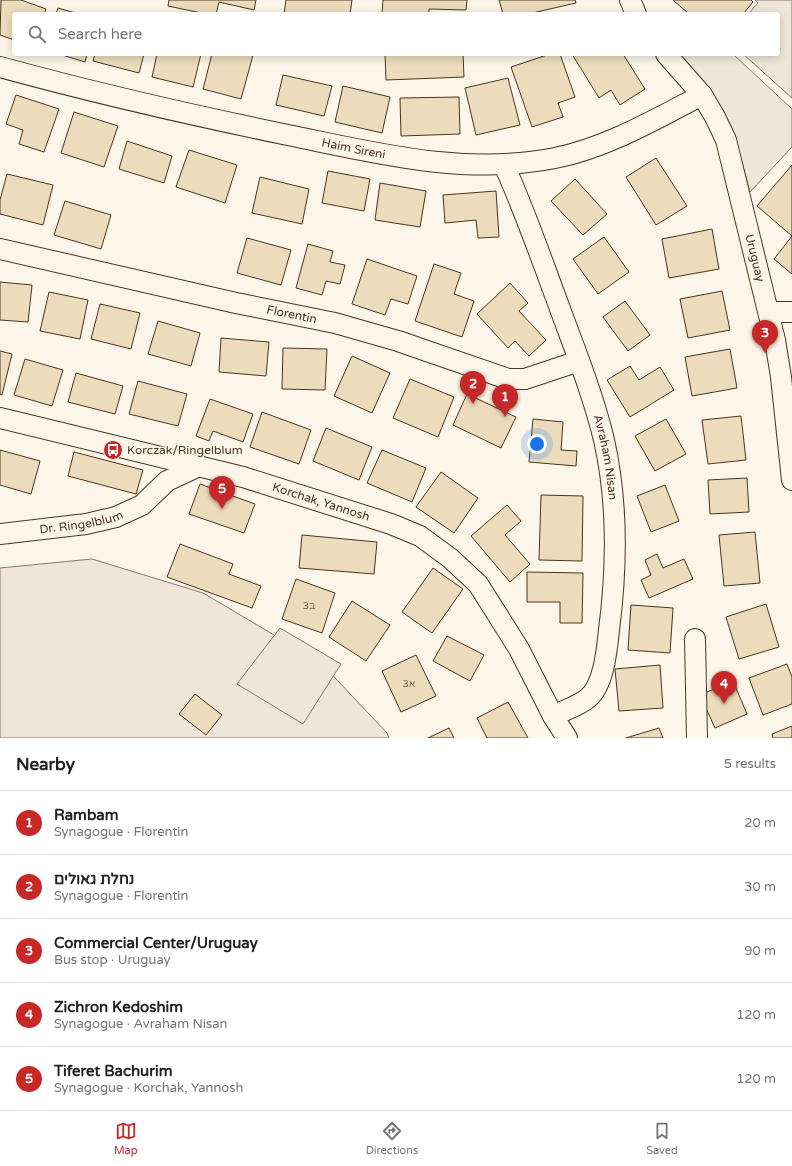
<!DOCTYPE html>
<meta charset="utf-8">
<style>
body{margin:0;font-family:"Varela Round","Noto Sans Hebrew",sans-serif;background:#f6f6f6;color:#202124}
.you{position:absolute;left:537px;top:444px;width:14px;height:14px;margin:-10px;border:3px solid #fff;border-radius:50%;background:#1a73e8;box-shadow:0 0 0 6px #1a73e833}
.badge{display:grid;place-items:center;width:26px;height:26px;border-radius:50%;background:#c62828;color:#fff;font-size:13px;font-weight:700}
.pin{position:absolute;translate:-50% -33px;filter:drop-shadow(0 1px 2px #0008)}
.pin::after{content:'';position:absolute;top:21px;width:14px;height:12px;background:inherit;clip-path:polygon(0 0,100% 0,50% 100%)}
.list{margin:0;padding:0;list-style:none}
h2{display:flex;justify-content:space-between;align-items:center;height:52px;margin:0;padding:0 16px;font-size:17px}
h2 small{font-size:13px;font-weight:400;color:#757577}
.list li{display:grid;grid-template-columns:26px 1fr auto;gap:12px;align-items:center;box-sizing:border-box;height:64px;padding:0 16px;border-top:1px solid #e0e0e0}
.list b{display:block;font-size:15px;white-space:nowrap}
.list p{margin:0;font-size:13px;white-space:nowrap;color:#757577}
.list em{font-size:13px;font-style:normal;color:#757577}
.icon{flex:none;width:22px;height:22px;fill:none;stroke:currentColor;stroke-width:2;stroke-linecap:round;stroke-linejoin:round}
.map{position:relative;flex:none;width:792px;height:738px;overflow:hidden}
.search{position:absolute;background:#fff;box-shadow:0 2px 10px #0003;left:12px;right:12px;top:12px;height:44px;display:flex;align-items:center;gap:10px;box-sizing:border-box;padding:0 14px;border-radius:4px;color:#757577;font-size:15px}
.sheet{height:372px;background:#fff}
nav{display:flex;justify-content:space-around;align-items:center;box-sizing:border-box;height:56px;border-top:1px solid #e0e0e0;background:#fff;font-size:11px;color:#757577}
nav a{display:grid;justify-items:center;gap:2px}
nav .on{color:#c62828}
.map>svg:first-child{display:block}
.green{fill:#ede6d9;stroke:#887966}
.parking{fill:#ede7d9;stroke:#887966}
.building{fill:#ecdcbc;stroke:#4a3520}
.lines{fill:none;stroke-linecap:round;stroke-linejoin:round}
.minor-casing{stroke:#4a3520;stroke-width:22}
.minor{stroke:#fbf6e9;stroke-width:20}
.labels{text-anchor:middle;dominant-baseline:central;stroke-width:3;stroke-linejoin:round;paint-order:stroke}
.number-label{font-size:10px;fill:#725f47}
.street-label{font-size:12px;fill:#4a3520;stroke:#fbf6e9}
.poi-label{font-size:12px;fill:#4a3520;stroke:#fbf6e9;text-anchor:start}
</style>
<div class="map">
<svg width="792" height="738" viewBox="0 0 792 738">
<rect width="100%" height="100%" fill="#fbf6e9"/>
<g class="green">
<path d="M755,0h37v98l-49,-44h35v-40h-30l10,-11z"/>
<path d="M92,559l111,34 117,69 67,71 2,5h-389v-170z"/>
</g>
<g class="parking">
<path d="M673,54h60l59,55v38l-42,45 -14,-52z"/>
<path d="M280,628l61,36 -38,60 -66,-40z"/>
</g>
<g class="building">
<path d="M1,0h20l25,9 -2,5h-30v26l-14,-5z"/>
<path d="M169,0h87l-2,10 -35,-8 -3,12h-10l-38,-8z"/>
<path d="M286,0h66l-2,14h-66z"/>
<path d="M383,0h84l-1,10 -37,-1v5h-47z"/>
<path d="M499,0h76l1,3 -48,11h-25z"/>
<path d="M673,0h78l2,2 -10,12h-54z"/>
<path d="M58,8l21,6h-23z"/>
<path d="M59,54h28l-2,8z"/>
<path d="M95,54h49l-5,19 -46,-12z"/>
<path d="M157,54h44l-8,33 -41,-10z"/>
<path d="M212,54l41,1 -12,44 -38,-10z"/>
<path d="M385,54h78l1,23 -78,3z"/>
<path d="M550,54h10l15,43 -17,6 5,14 -31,10 -21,-60z"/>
<path d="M572,54h51l22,35 -25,16 -9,-15 -12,8z"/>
<path d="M283,75l49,11 -8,30 -48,-11z"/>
<path d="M508,78l12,47 -44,10 -11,-47z"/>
<path d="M343,86l47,11 -8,36 -47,-11z"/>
<path d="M16,95l43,14 -15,43 -25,-8 4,-14 -17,-6z"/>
<path d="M459,97l1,37 -59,2 -1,-38z"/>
<path d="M74,112l44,14 -14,41 -43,-14z"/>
<path d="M127,141l45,15 -8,27 -45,-14z"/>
<path d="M189,150l48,15 -12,38 -49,-16z"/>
<path d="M656,158l31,48 -31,19 -30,-48z"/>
<path d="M792,165v71l-35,-30z"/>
<path d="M328,171l42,8 -6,32 -42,-8z"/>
<path d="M7,174l46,11 -10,40 -43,-11v-14z"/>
<path d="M260,177l49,12 -7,35 -50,-11z"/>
<path d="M575,179l32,35 -24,21 -32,-34z"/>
<path d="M380,183l46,8 -6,36 -45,-7z"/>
<path d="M496,191l3,46 -21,1 -2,-18 -31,3 -2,-28z"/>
<path d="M65,201l46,14 -10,34 -47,-14z"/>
<path d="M712,229l7,40 -50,9 -7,-39z"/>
<path d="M792,236v38l-18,-15z"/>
<path d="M604,237l25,35 -31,22 -25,-35z"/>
<path d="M247,238l44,12 -10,35 -44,-12z"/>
<path d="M308,244l25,7 -3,11 15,3 -5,19 -14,-3 -4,14 -26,-7z"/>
<path d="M367,259l50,17 -9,28 -17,-5 -6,16 -33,-11z"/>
<path d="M434,264l27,9 -7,21 20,7 -12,36 -47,-16z"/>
<path d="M0,282l32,3 -4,37 -28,-2z"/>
<path d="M510,283l18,20 -9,8 27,29 -17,16 -14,-15 -7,7 -31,-34z"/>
<path d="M722,291l8,39 -42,8 -8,-39z"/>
<path d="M49,292l39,8 -8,39 -40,-8z"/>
<path d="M625,301l25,34 -22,16 -25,-34z"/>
<path d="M100,304l40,9 -9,36 -40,-10z"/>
<path d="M158,321l42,12 -9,33 -43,-12z"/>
<path d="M221,338l48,4 -3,34 -47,-4z"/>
<path d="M283,348l44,1 -2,41 -43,-1z"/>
<path d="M730,349l7,39 -45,8 -7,-39z"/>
<path d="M0,351l12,3 -10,41 -2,-1z"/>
<path d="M352,356l38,17 -18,40 -38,-17z"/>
<path d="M25,359l38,11 -11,36 -38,-11z"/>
<path d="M630,366l9,14 21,-13 14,23 -44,27 -23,-37z"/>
<path d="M76,373l47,13 -8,28 -47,-12z"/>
<path d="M410,379l44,18 -16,40 -45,-19z"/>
<path d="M138,381l49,13 -9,32 -49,-12z"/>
<path d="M467,394l49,23 -15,31 -48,-23z"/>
<path d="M210,399l43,15 -10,28 -30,-11 -4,10 -13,-5z"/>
<path d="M262,412l49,18 -12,34 -49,-17z"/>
<path d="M741,416l5,44 -38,4 -6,-44z"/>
<path d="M533,419l30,3 -2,28 16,1 -1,15 -47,-4z"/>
<path d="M666,419l20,35 -31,17 -20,-35z"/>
<path d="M326,428l46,19 -13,33 -46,-19z"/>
<path d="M0,450l40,11 -9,33 -31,-9z"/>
<path d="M382,450l44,18 -14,34 -45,-19z"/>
<path d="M74,452l69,18 -7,24 -68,-18z"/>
<path d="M441,472l37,26 -24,35 -38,-26z"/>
<path d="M747,478l2,34 -39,2 -2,-34z"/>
<path d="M200,484l55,20 -11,29 -55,-19z"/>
<path d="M665,485l14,36 -28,11 -14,-36z"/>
<path d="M541,495l42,1 -1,65 -43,-1z"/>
<path d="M507,505l14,16 -16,14 25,29 -20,18 -39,-46z"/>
<path d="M755,532l5,51 -36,3 -5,-51z"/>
<path d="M302,535l75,7 -3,32 -75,-6z"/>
<path d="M180,544l53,20 -4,10 32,12 -9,22 -85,-31z"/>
<path d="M657,554l6,14 21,-9 9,20 -44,19 -8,-18 10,-5 -6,-15z"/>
<path d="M433,568l30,21 -31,44 -30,-21z"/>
<path d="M527,572l56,1 -1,50h-22v-21h-33z"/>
<path d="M296,579l39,14 -13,40 -40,-14z"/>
<path d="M352,601l38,24 -24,36 -37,-24z"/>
<path d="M766,604l13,43 -40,12 -13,-42z"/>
<path d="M631,605l42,3 -3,45 -42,-3z"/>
<path d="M447,636l37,19 -14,26 -37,-20z"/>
<path d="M416,655l20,41 -35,16 -19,-41z"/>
<path d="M787,664l5,13v27l-29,11 -14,-37z"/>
<path d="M660,665l3,43 -44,3 -4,-42z"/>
<path d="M733,681l14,33 -32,14 -15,-33z"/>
<path d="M195,694l27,21 -16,20 -27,-21z"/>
<path d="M508,702l20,36h-41l-10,-20z"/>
<path d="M792,726v12h-19l-1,-4z"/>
<path d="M449,728l5,10h-26z"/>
<path d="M659,728l4,10h-37z"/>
</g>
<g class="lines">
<defs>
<g id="minor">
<path d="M630,0l6,14"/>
<path id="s1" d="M666,54l36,41 13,22 11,23 49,200 6,37 11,103"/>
<path id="s2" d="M0,67c95,26 191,48 288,68 88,18 176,41 267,23 51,-10 101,-39 147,-63"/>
<path id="s3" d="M504,165c21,46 37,93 55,141 16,44 34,88 45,134 14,62 13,128 5,190 -2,19 -5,55 -21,68 -9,8 -24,12 -35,18"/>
<path id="s4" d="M0,249l236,54 99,20 63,18 110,38h17l54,-18"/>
<path d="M769,312h23"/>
<path id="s5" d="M0,418l243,59 148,47 29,12 30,22 28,26 41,65 34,67 14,22"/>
<path id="s6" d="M0,534l86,-10 30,-7 26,-12 25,-24 32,-15"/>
<path d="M695,639l2,99"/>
</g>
</defs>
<use href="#minor" class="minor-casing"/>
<use href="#minor" class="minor"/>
</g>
<defs>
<symbol id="bus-disc" viewBox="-11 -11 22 22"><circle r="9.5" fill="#c62828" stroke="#fbf6e9"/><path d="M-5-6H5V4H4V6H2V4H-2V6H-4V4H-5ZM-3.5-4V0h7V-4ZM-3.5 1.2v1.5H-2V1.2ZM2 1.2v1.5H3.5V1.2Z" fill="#fff"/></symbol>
</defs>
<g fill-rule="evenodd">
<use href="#bus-disc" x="102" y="439" width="22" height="22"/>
</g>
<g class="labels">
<g class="number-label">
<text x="309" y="606">3ב</text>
<text x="409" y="684">3א</text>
</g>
<g class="street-label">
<text stroke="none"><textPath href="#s2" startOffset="363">Haim Sireni</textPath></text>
<text stroke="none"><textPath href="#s1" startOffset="227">Uruguay</textPath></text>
<text stroke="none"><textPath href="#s4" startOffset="299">Florentin</textPath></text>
<text stroke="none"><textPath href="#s3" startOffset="310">Avraham Nisan</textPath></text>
<text stroke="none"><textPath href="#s5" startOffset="332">Korchak, Yannosh</textPath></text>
<text stroke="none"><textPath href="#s6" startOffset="82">Dr. Ringelblum</textPath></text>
</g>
<g class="poi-label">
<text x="127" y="450">Korczak/Ringelblum</text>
</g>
</g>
</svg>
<div class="you"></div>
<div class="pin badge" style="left:505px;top:417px">1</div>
<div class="pin badge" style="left:473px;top:404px">2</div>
<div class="pin badge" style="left:765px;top:353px">3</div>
<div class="pin badge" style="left:724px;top:704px">4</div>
<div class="pin badge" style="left:222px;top:509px">5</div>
<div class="search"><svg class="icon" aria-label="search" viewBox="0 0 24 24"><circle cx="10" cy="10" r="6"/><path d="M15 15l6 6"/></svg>Search here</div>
</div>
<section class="sheet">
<h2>Nearby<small>5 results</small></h2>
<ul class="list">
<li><span class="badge">1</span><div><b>Rambam</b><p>Synagogue · Florentin</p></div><em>20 m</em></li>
<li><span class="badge">2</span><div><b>נחלת גאולים</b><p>Synagogue · Florentin</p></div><em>30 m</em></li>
<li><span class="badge">3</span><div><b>Commercial Center/Uruguay</b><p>Bus stop · Uruguay</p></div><em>90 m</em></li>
<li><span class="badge">4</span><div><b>Zichron Kedoshim</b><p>Synagogue · Avraham Nisan</p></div><em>120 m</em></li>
<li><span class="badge">5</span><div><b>Tiferet Bachurim</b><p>Synagogue · Korchak, Yannosh</p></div><em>120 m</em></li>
</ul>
</section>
<nav>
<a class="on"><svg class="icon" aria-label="map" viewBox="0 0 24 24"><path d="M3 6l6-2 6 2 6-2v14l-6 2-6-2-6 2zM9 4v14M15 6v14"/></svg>Map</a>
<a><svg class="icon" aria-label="directions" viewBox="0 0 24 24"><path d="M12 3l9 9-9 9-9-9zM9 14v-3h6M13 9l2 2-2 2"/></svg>Directions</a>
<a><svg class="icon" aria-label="saved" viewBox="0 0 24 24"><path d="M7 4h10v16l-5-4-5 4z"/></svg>Saved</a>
</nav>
